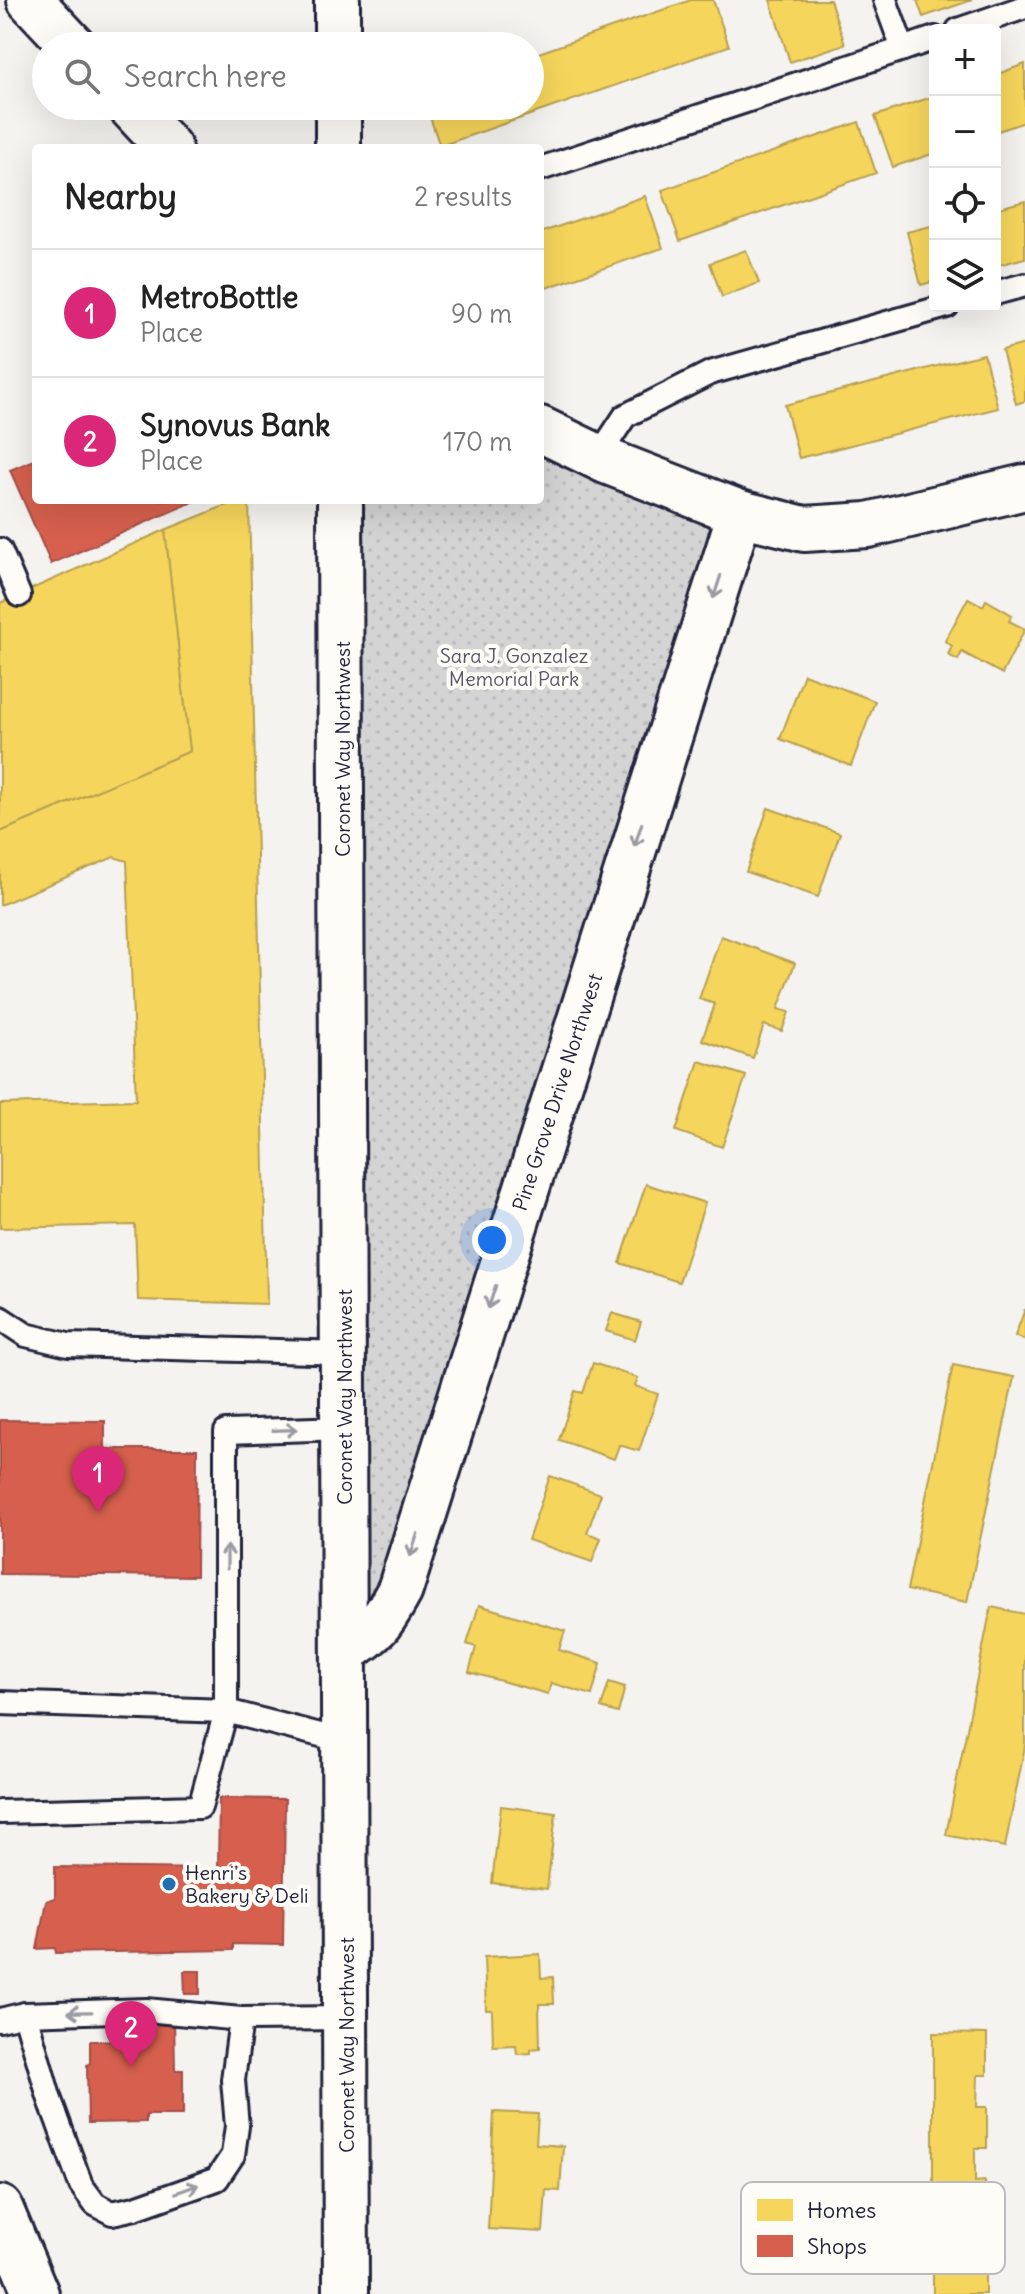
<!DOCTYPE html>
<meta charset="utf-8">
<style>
body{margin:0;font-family:Delius,sans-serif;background:#f2f2f2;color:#222}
.controls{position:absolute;right:24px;top:24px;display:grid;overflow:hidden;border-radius:8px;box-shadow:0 8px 32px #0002}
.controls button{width:72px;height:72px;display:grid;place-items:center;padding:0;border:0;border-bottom:2px solid #e0e0e0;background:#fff;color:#222;font:40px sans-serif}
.you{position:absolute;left:492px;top:1240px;width:28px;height:28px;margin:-20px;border:6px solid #fff;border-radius:50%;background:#1a73e8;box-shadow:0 0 0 12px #1a73e833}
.badge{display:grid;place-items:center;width:52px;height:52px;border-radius:50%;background:#db2777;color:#fff;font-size:26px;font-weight:700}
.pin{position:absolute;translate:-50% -66px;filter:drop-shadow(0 2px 4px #0008)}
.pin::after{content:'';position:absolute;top:42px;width:28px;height:24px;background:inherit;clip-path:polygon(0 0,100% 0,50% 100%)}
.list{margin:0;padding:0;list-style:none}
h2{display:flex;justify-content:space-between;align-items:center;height:104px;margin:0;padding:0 32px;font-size:34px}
h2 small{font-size:26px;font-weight:400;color:#767676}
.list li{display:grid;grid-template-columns:52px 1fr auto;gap:24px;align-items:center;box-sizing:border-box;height:128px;padding:0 32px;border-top:2px solid #e0e0e0}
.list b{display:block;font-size:30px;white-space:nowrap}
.list p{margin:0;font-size:26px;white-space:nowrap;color:#767676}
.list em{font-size:26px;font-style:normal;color:#767676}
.icon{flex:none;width:44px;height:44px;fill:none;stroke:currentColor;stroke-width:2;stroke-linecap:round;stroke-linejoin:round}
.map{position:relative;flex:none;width:1025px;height:2294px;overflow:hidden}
.search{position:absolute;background:#fff;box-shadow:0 8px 32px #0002;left:32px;top:32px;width:512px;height:88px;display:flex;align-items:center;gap:20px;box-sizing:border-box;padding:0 28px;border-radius:44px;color:#767676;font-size:30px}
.panel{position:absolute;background:#fff;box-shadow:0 8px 32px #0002;left:32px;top:144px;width:512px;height:360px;border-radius:8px}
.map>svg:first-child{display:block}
.park{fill:url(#park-dots);stroke:#7c7b88;stroke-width:2}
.homes{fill:#f6d55c;stroke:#b69f52;stroke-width:2}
.shops{fill:#d6604d;stroke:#a04d48;stroke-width:2}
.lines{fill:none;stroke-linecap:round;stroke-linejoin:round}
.lane-casing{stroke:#22223b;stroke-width:28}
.street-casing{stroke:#22223b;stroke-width:50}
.secondary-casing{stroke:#22223b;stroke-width:50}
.lane{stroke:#fdfcf7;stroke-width:22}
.street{stroke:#fdfcf7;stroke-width:44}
.secondary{stroke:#fdfcf7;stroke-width:44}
.oneway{stroke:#9a9aa2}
.poi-dot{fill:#1f6fb2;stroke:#fdfcf7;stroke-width:3}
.labels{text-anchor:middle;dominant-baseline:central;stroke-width:8;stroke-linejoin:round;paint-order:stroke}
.park-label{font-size:20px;fill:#585769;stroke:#fdfcf7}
.street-label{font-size:20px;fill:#22223b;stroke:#fdfcf7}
.poi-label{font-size:20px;fill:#22223b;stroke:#fdfcf7;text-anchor:start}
.key{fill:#fdfcf7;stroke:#bbbbbf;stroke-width:2}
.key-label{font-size:22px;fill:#22223b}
</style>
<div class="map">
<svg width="1025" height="2294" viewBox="0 0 1025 2294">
<defs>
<pattern id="park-dots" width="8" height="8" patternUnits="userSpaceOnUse" patternTransform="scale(2)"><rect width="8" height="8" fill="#d5d4d5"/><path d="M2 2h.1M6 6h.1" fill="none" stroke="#b7b6b8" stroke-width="1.8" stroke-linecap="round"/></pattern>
</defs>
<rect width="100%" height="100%" fill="#f4f3ef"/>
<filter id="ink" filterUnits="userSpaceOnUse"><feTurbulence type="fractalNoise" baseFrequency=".0125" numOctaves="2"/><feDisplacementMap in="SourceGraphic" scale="16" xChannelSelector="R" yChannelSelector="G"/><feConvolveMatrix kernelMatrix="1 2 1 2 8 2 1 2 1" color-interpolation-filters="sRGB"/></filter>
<g filter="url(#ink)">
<path class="park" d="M540,429l200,84 -373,1125 -24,-1138h197z"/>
<g class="homes">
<path d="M691,0h22l16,46 -289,100 -14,-40h104v-50z"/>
<path d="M770,0h60l15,44 -55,18z"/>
<path d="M917,0h55l-49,17z"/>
<path d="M1025,64v58l-30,10v-57z"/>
<path d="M935,96v57l-42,14 -18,-51z"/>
<path d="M859,122l17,51 -196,68 -18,-51z"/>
<path d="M645,196l18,52 -123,42v-57z"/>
<path d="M1025,201v57l-30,8v-57z"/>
<path d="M935,225v56l-14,4 -14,-53z"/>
<path d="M746,250l13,33 -37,14 -12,-34z"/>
<path d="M1025,344v57l-9,3 -14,-54z"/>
<path d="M984,354l14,54 -199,50 -14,-53z"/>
<path d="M239,500h10l18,804 -129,-4 -3,-75 -135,3v-124l136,-4 -9,-239 -13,-4 -114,48v-73l190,-81 -25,-221z"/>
<path d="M165,530l25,221 -190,81v-229z"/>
<path d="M968,598l15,8 3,-6 26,15 -3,6 16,8 -23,45 -40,-22 -4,8 -10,-5 4,-9 -7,-5z"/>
<path d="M804,674l71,27 -24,65 -71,-27z"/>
<path d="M768,808l72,25 -22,64 -72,-25z"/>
<path d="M721,936l74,27 -17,46 11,3 -7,19 -18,-6 -11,33 -51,-18 13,-36 -16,-5z"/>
<path d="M699,1061l47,15 -24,71 -46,-16z"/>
<path d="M646,1184l59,19 -26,79 -59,-19z"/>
<path d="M1025,1309v31l-10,-4z"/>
<path d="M612,1313l29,9 -6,18 -29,-9z"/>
<path d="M593,1363l45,15 -3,8 23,8 -19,57 -20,-6 -5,14 -55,-19 16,-49 8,2z"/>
<path d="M953,1365l61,12 -47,225 -60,-12z"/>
<path d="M550,1476l51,18 -14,39 14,5 -9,24 -64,-22z"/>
<path d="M479,1605l86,26 -6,19 42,13 -9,32 -41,-12 -3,11 -79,-22 7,-25 -9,-3z"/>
<path d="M991,1607l34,7v132l-20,101 -59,-12z"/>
<path d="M609,1682l16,5 -7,26 -17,-5z"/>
<path d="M501,1806l55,7 -9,76 -55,-6z"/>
<path d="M540,1954l1,24 12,-1 1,27h-15l1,44 -9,1v4l-14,1 -1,-9 -23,1 -1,-36h-6l-2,-53z"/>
<path d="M933,2033l54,1v41h-9l-1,32h10v41h-12v34l10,-1v41h-9v33h9v39h-52z"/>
<path d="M494,2112l44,2 -2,30 27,2 -3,45 -14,-1 -3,42 -55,-3z"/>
</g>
<g class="shops">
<path d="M36,459v41h161l-146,64 -41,-94z"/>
<path d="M0,1420l105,1v28h92l-1,127 -196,-2z"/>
<path d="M219,1798l66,1 -2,146 -50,-1v6l-177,3 -1,-5 -18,1 9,-48 9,-3v-31l163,2z"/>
<path d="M184,1971h16v23h-15z"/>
<path d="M142,2014h32l1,56h8v45h-37v7l-58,1 -1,-58 3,-2v-22h52z"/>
</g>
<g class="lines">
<defs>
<g id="lane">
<path d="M958,30l67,-23"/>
<path d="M903,49l32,-11"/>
<path d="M540,169l363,-120 -18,-49"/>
<path d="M995,293l30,-8"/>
<path d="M598,457l27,-41 85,-43 237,-67"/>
<path d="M0,550l19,45"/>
<path d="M0,1318l26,17 42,10 277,8"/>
<path d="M0,1703l226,8 118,30"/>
<path d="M0,1812l200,-5 26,-96v-279l119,-4"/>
<path d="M25,2014l24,83 32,88 14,19 17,9 23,-5 82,-29 16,-24 4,-29 -4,-46 8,-61"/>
<path d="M0,2020l25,-6 121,-4 95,9 105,-1"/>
</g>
<g id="street">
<path d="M337,0v46"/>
<path d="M338,106v42"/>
<path d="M340,500l6,1794"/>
<path d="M344,1652c32,-20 38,-29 56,-62l340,-1077"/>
</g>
<g id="secondary">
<path d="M30,0l43,46"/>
<path d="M130,106l39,42"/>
<path d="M540,429l66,32 134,52 64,16 64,-4 157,-38"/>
<path d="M0,2208l36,86"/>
</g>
</defs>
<use href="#lane" class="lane-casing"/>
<use href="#street" class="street-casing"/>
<use href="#secondary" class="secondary-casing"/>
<use href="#lane" class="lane"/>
<use href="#street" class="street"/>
<use href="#secondary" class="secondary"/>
</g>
<defs><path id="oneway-shaft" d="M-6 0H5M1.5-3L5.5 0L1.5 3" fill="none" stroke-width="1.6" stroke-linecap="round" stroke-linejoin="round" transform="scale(2)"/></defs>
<g class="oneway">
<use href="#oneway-shaft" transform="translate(717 587) rotate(108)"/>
<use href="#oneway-shaft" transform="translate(638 835) rotate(108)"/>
<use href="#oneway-shaft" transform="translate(492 1297) rotate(108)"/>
<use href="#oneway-shaft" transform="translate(285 1430) rotate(-2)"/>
<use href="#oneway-shaft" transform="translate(414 1545) rotate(108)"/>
<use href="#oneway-shaft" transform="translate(227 1557) rotate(-90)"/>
<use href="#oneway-shaft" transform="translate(80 2012) rotate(179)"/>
<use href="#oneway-shaft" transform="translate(187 2189) rotate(-20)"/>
</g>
</g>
<circle class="poi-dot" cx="169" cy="1884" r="8"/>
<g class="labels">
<g class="park-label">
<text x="514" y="655">Sara J. Gonzalez<tspan x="514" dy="23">Memorial Park</tspan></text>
</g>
<g class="street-label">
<text transform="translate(342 749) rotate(-90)">Coronet Way Northwest</text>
<text transform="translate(557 1092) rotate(-72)">Pine Grove Drive Northwest</text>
<text transform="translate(344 1397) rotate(-90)">Coronet Way Northwest</text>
<text transform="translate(346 2045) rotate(-90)">Coronet Way Northwest</text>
</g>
<g class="poi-label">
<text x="185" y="1872">Henri's<tspan x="185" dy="23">Bakery &amp; Deli</tspan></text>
</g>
</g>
<rect x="741" y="2182" width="264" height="92" rx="12" class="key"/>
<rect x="757" y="2199" width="36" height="22" fill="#f6d55c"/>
<rect x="757" y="2235" width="36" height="22" fill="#d6604d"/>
<g class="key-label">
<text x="807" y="2218">Homes</text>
<text x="807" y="2254">Shops</text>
</g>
</svg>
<div class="controls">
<button>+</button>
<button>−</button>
<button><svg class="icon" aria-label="locate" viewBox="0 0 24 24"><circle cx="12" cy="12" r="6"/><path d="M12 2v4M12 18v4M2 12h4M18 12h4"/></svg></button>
<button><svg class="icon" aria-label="layers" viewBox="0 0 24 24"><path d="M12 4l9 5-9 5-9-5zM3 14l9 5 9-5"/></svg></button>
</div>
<div class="you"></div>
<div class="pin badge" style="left:98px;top:1512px">1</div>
<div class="pin badge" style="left:131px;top:2067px">2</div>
<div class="search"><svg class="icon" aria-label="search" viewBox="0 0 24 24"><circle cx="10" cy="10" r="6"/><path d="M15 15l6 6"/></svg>Search here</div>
<section class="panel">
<h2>Nearby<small>2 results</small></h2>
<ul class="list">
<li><span class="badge">1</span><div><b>MetroBottle</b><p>Place</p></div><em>90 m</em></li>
<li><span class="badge">2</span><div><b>Synovus Bank</b><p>Place</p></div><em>170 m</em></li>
</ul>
</section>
</div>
